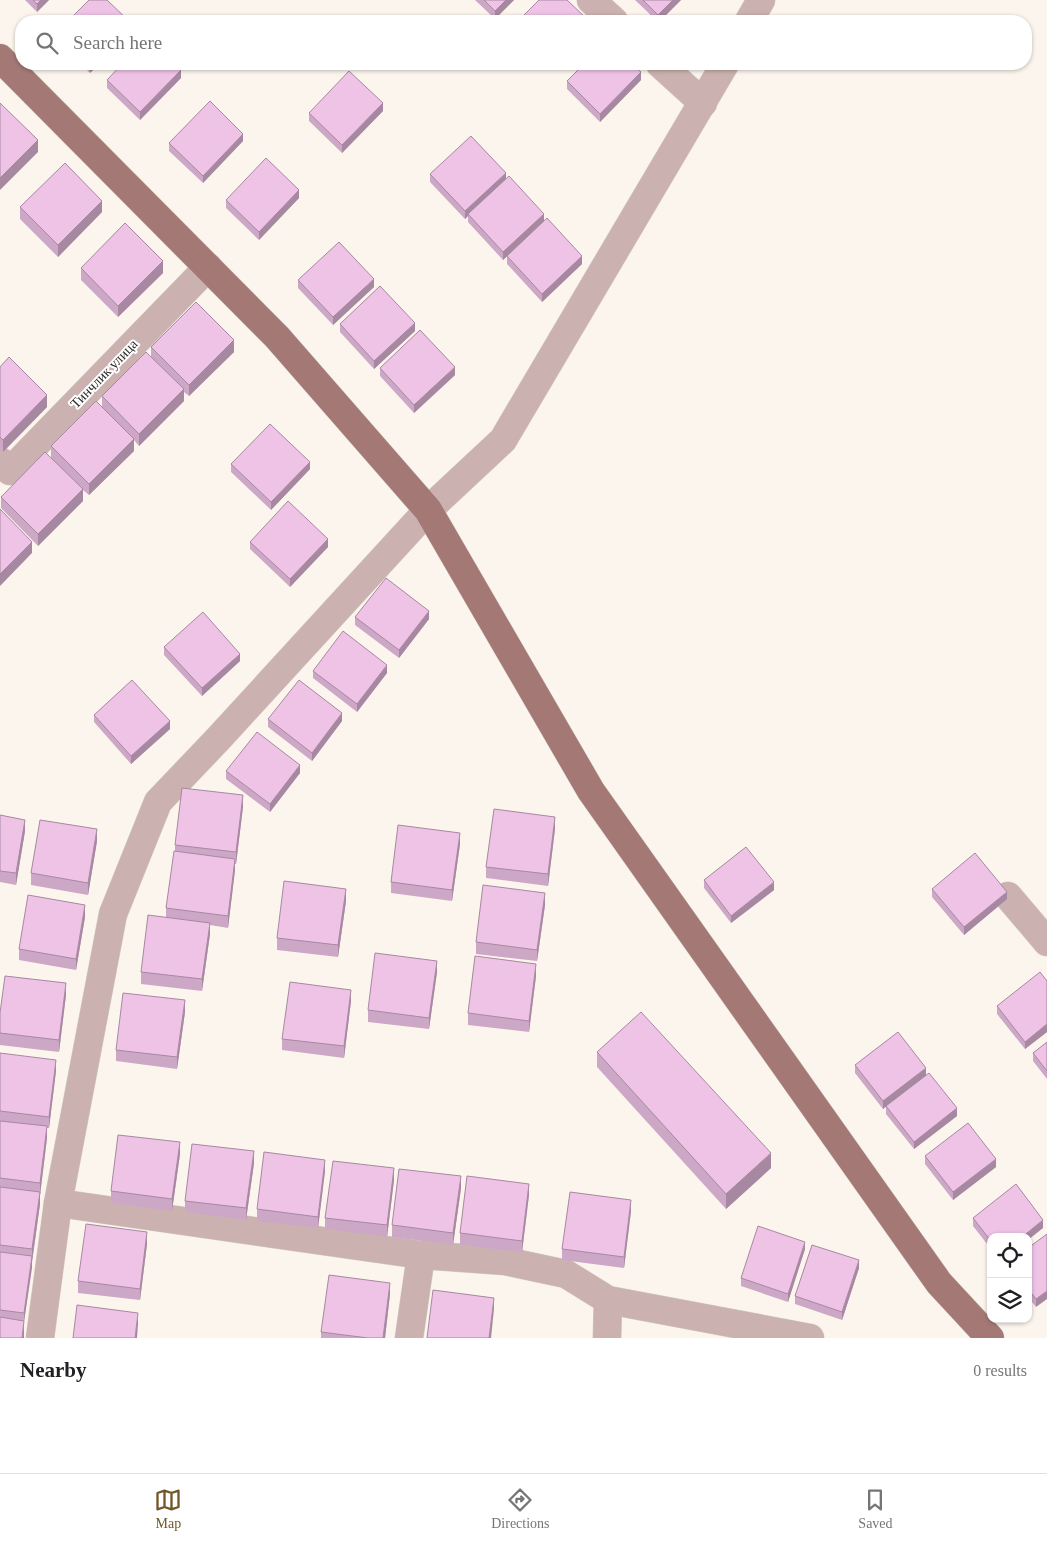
<!DOCTYPE html>
<meta charset="utf-8">
<style>
body{margin:0;font-family:"Times New Roman",serif;background:#f2f2f2;color:#202124}
.controls{position:absolute;right:15px;bottom:15px;display:grid;overflow:hidden;border-radius:10px;box-shadow:0 1px 4px #0004}
.controls button{width:45px;height:45px;display:grid;place-items:center;padding:0;border:0;border-bottom:1px solid #e0e0e0;background:#fff;color:#202124;font:25px sans-serif}
.list{margin:0;padding:0;list-style:none}
h2{display:flex;justify-content:space-between;align-items:center;height:65px;margin:0;padding:0 20px;font-size:21px}
h2 small{font-size:16px;font-weight:400;color:#757577}
.icon{flex:none;width:28px;height:28px;fill:none;stroke:currentColor;stroke-width:2;stroke-linecap:round;stroke-linejoin:round}
.map{position:relative;flex:none;width:1047px;height:1338px;overflow:hidden}
.search{position:absolute;background:#fff;box-shadow:0 1px 4px #0004;left:15px;right:15px;top:15px;height:55px;display:flex;align-items:center;gap:12px;box-sizing:border-box;padding:0 18px;border-radius:20px;color:#757577;font-size:19px}
.sheet{height:135px;background:#fff}
nav{display:flex;justify-content:space-around;align-items:center;box-sizing:border-box;height:70px;border-top:1px solid #e0e0e0;background:#fff;font-size:14px;color:#757577}
nav a{display:grid;justify-items:center;gap:2px}
nav .on{color:#725829}
.map>svg:first-child{display:block}
.lines{fill:none;stroke-linecap:round;stroke-linejoin:round}
.minor-casing{stroke:#d6d0ca;stroke-width:29}
.major-casing{stroke:#d6d0ca;stroke-width:29}
.minor{stroke:#cbb2b0;stroke-width:28}
.major{stroke:#a47875;stroke-width:28}
.wall{fill:#cda8c6}
.shaded-wall{fill:#a788a1}
.building{fill:#eec3e6;stroke:#a788a1}
.labels{text-anchor:middle;dominant-baseline:central;stroke-width:4;stroke-linejoin:round;paint-order:stroke}
.street-label{font-size:14px;fill:#2a2725;stroke:#fff}
</style>
<div class="map">
<svg width="1047" height="1338" viewBox="0 0 1047 1338">
<rect width="100%" height="100%" fill="#fcf5ee"/>
<g class="lines">
<defs>
<g id="minor">
<path d="M591,0l23,21"/>
<path d="M749,21l12,-21"/>
<path d="M660,64l43,39"/>
<path d="M0,461l10,10 198,-204"/>
<path d="M1008,896l39,46"/>
<path d="M58,1203l363,52 84,6 61,13 42,26 202,38"/>
<path d="M40,1338l18,-135 55,-289 45,-112 61,-64 209,-228 75,-70 222,-376"/>
<path d="M409,1338l12,-83"/>
<path d="M607,1338l1,-38"/>
</g>
<path id="major" d="M0,58l277,279 151,173 163,281 348,492 51,55"/>
</defs>
<use href="#minor" class="minor-casing"/>
<use href="#major" class="major-casing"/>
<use href="#minor" class="minor"/>
<use href="#major" class="major"/>
</g>
<g class="wall">
<path d="M25,0h24l-12,12z"/>
<path d="M475,0h39l-19,19z"/>
<path d="M635,0h46l-21,21h-3z"/>
<path d="M81,64h18l-9,9z"/>
<path d="M541,64h8l-4,4z"/>
<path d="M181,78l-41,42 -33,-32v-8z"/>
<path d="M641,80l-41,42 -33,-33v-8z"/>
<path d="M383,111l-41,42 -33,-32v-8z"/>
<path d="M243,141l-40,42 -34,-32v-8z"/>
<path d="M430,174l76,5 38,43 -41,38 -35,-38v-6l-3,3 -35,-37z"/>
<path d="M299,198l-40,42 -33,-32v-8z"/>
<path d="M20,207l82,5 -44,45 -38,-38z"/>
<path d="M507,256l75,8 -40,38 -35,-38z"/>
<path d="M81,268l82,5 -45,44 -37,-37z"/>
<path d="M298,280l76,7 -41,38 -35,-37z"/>
<path d="M340,324l75,7 -41,38 -34,-37z"/>
<path d="M151,347l83,5 -45,44 -5,-4v9l-45,45 -5,-6v11l-45,44 -6,-5v11l-45,45 -37,-38v-11l50,-39v-12l51,-39v-11l49,-39z"/>
<path d="M0,367l47,40 -44,45 -3,-3z"/>
<path d="M380,368l75,7 -41,38 -34,-37z"/>
<path d="M231,464l79,5 -39,41 -40,-38z"/>
<path d="M250,542l78,5 -38,40 -40,-38z"/>
<path d="M355,617l74,2 -30,39 -44,-33z"/>
<path d="M164,647l76,14 -38,35 -38,-41z"/>
<path d="M313,671l74,2 -30,39 -44,-34z"/>
<path d="M94,715l76,14 -39,35 -37,-42z"/>
<path d="M268,719l74,2 -30,40 -44,-34z"/>
<path d="M226,771l74,2 -30,39 -44,-33z"/>
<path d="M243,807l-7,57h-1v6l-7,58 -18,-3v9l-8,57 -61,-7v-12l25,-55v-9l9,-56v-7z"/>
<path d="M0,815l25,16 -9,54 -16,-3z"/>
<path d="M555,829l-7,57 -62,-8v-11z"/>
<path d="M97,841l-9,54 -57,-10v-12z"/>
<path d="M460,844l-8,57 -61,-8v-11z"/>
<path d="M704,880l70,10 -43,33 -27,-35z"/>
<path d="M932,889l75,10 -43,36 -32,-38z"/>
<path d="M346,901l-8,56 -61,-7v-12z"/>
<path d="M545,905l-8,56 -61,-7v-12z"/>
<path d="M85,917l-9,53 -57,-10v-11z"/>
<path d="M437,972l-8,57 -61,-7v-12z"/>
<path d="M536,976l-7,56 -61,-7v-12z"/>
<path d="M1047,981v51l-22,17 -28,-35v-8z"/>
<path d="M66,995l-7,57 -59,-7v-32z"/>
<path d="M351,1001l-7,57 -62,-8v-11z"/>
<path d="M185,1012l-8,57 -61,-8v-11z"/>
<path d="M1047,1042v37l-14,-18v-8z"/>
<path d="M597,1052l174,116 -45,41 -129,-142z"/>
<path d="M0,1053l56,18 -7,57h-2v10l-7,57v9l-16,118v10l-24,6z"/>
<path d="M855,1065l71,10 31,41 -43,33 -28,-35v-8l-3,3 -28,-36z"/>
<path d="M180,1154l-8,57 -61,-8v-12z"/>
<path d="M925,1156l71,11 -43,33 -28,-36z"/>
<path d="M254,1163l-8,57 -61,-8v-11z"/>
<path d="M325,1171l-7,57 -61,-7v-12z"/>
<path d="M394,1180l-7,57 -62,-8v-11z"/>
<path d="M461,1188l-8,57 -61,-8v-12z"/>
<path d="M529,1195l-7,57 -62,-7v-12z"/>
<path d="M631,1211l-7,57 -62,-8v-11z"/>
<path d="M973,1218l70,10 -52,9v12l-18,-23z"/>
<path d="M1047,1234l-11,73 -8,-10v-49z"/>
<path d="M147,1244l-7,56 -62,-7v-12z"/>
<path d="M805,1249l-17,53 -47,-16v-8z"/>
<path d="M859,1268l-17,52 -47,-16v-8z"/>
<path d="M390,1294l-5,44h-64v-6z"/>
</g>
<g class="shaded-wall">
<path d="M41,0h8l-12,12v-8z"/>
<path d="M506,0h8l-19,19v-8z"/>
<path d="M673,0h8l-21,21h-2v-6z"/>
<path d="M92,64h7l-9,9v-8z"/>
<path d="M545,64h4l-4,4z"/>
<path d="M181,70v8l-41,42v-8z"/>
<path d="M641,72v8l-41,42v-8z"/>
<path d="M383,103v8l-41,42v-8z"/>
<path d="M243,134v7l-40,42v-7z"/>
<path d="M38,140v12l-38,38v-12z"/>
<path d="M506,173v8l-38,33v2l-3,3v-8z"/>
<path d="M299,190v8l-40,42v-8z"/>
<path d="M102,201v11l-44,45v-12z"/>
<path d="M544,214v8l-41,38v-8z"/>
<path d="M582,256v8l-40,38v-8z"/>
<path d="M163,261v12l-45,44v-11z"/>
<path d="M374,279v8l-41,38v-8z"/>
<path d="M415,323v8l-41,38v-8z"/>
<path d="M234,340v12l-45,44v-11z"/>
<path d="M455,367v8l-41,38v-8z"/>
<path d="M184,389v12l-45,45v-12z"/>
<path d="M47,395v12l-44,45v-12z"/>
<path d="M134,439v12l-45,44v-11z"/>
<path d="M310,462v7l-39,41v-8z"/>
<path d="M83,489v12l-45,45v-12z"/>
<path d="M328,539v8l-38,40v-8z"/>
<path d="M32,542v11l-32,33v-12z"/>
<path d="M429,611v8l-30,39v-8z"/>
<path d="M240,654v7l-38,35v-8z"/>
<path d="M387,665v8l-30,39v-8z"/>
<path d="M342,713v8l-30,40v-8z"/>
<path d="M170,721v8l-39,35v-8z"/>
<path d="M300,765v8l-30,39v-8z"/>
<path d="M243,795v12l-7,57v-12z"/>
<path d="M555,817v12l-7,57v-12z"/>
<path d="M25,820v11l-9,54v-12z"/>
<path d="M97,829v12l-9,54v-12z"/>
<path d="M460,833v11l-8,57v-11z"/>
<path d="M235,859v11l-7,58v-12z"/>
<path d="M774,882v8l-43,33v-7z"/>
<path d="M346,889v12l-8,56v-12z"/>
<path d="M1007,892v7l-43,36v-8z"/>
<path d="M545,893v12l-8,56v-11z"/>
<path d="M85,905v12l-9,53v-11z"/>
<path d="M210,923v11l-8,57v-12z"/>
<path d="M437,961v11l-8,57v-11z"/>
<path d="M536,964v12l-7,56v-11z"/>
<path d="M66,983v12l-7,57v-12z"/>
<path d="M351,990v11l-7,57v-12z"/>
<path d="M185,1000v12l-8,57v-12z"/>
<path d="M1047,1024v8l-22,17v-7z"/>
<path d="M56,1060v11l-7,57v-11z"/>
<path d="M926,1068v8l-43,33v-8z"/>
<path d="M957,1108v8l-43,33v-7z"/>
<path d="M47,1126v12l-7,57v-12z"/>
<path d="M180,1142v12l-8,57v-12z"/>
<path d="M254,1151v12l-8,57v-12z"/>
<path d="M771,1153v15l-45,41v-15z"/>
<path d="M996,1159v8l-43,33v-8z"/>
<path d="M325,1160v11l-7,57v-11z"/>
<path d="M394,1168v12l-7,57v-12z"/>
<path d="M461,1176v12l-8,57v-12z"/>
<path d="M529,1184v11l-7,57v-11z"/>
<path d="M40,1192v12l-8,57v-12z"/>
<path d="M631,1200v11l-7,57v-11z"/>
<path d="M1043,1220v8l-15,12v-3h-6z"/>
<path d="M147,1232v12l-7,56v-11z"/>
<path d="M805,1242v7l-17,53v-8z"/>
<path d="M32,1256v12l-8,54v16h-2l2,-16v-9z"/>
<path d="M859,1260v8l-17,52v-8z"/>
<path d="M390,1283v11l-5,44h-2z"/>
<path d="M1047,1291v8l-11,8v-8z"/>
<path d="M494,1298v11l-3,29h-2z"/>
<path d="M138,1313v11l-1,14h-2z"/>
</g>
<g class="building">
<path d="M33,0h8l-4,4z"/>
<path d="M89,0h18l22,21h-61z"/>
<path d="M484,0h22l-11,11z"/>
<path d="M539,0h28l19,18 -3,3h-65z"/>
<path d="M643,0h30l-15,15z"/>
<path d="M122,64h52l7,6 -41,42 -33,-32z"/>
<path d="M584,64h48l9,8 -41,42 -33,-33z"/>
<path d="M349,71l34,32 -41,42 -33,-32z"/>
<path d="M210,101l33,33 -40,42 -34,-33z"/>
<path d="M0,103l38,37 -38,38z"/>
<path d="M471,136l35,37 -41,38 -35,-37z"/>
<path d="M266,158l33,32 -40,42 -33,-32z"/>
<path d="M65,163l37,38 -44,44 -38,-38z"/>
<path d="M509,176l35,38 -41,38 -35,-38z"/>
<path d="M547,218l35,38 -40,38 -35,-38z"/>
<path d="M125,223l38,38 -45,45 -37,-38z"/>
<path d="M339,242l35,37 -41,38 -35,-37z"/>
<path d="M380,286l35,37 -41,38 -34,-37z"/>
<path d="M196,302l38,38 -45,45 -38,-38z"/>
<path d="M420,330l35,37 -41,38 -34,-37z"/>
<path d="M146,352l38,37 -45,45 -37,-38z"/>
<path d="M9,357l38,38 -44,45 -3,-3v-70z"/>
<path d="M96,401l38,38 -45,45 -38,-38z"/>
<path d="M270,424l40,38 -39,40 -40,-38z"/>
<path d="M45,452l38,37 -45,45 -37,-37z"/>
<path d="M288,501l40,38 -38,40 -40,-37z"/>
<path d="M0,509l32,33 -32,32z"/>
<path d="M386,578l43,33 -30,39 -44,-33z"/>
<path d="M203,612l37,42 -38,34 -38,-41z"/>
<path d="M343,631l44,34 -30,39 -44,-33z"/>
<path d="M132,680l38,41 -39,35 -37,-41z"/>
<path d="M299,680l43,33 -30,40 -44,-34z"/>
<path d="M257,732l43,33 -30,39 -44,-33z"/>
<path d="M182,788l61,7 -7,57 -61,-7z"/>
<path d="M494,809l61,8 -7,57 -62,-7z"/>
<path d="M0,815l25,5 -9,53 -16,-2z"/>
<path d="M40,820l57,9 -9,54 -57,-10z"/>
<path d="M398,825l62,8 -8,57 -61,-8z"/>
<path d="M746,847l28,35 -43,34 -27,-36z"/>
<path d="M174,851l61,8 -7,57 -62,-8z"/>
<path d="M975,853l32,39 -43,35 -32,-38z"/>
<path d="M284,881l62,8 -8,56 -61,-7z"/>
<path d="M483,885l62,8 -8,57 -61,-8z"/>
<path d="M28,895l57,10 -9,54 -57,-10z"/>
<path d="M148,915l62,8 -8,56 -61,-7z"/>
<path d="M375,953l62,8 -8,57 -61,-8z"/>
<path d="M475,956l61,8 -7,57 -61,-8z"/>
<path d="M1040,972l7,9v43l-22,18 -28,-36z"/>
<path d="M5,976l61,7 -7,57 -59,-7v-20z"/>
<path d="M290,982l61,8 -7,56 -62,-7z"/>
<path d="M123,993l62,7 -8,57 -61,-7z"/>
<path d="M641,1012l130,141 -45,41 -129,-142z"/>
<path d="M898,1032l28,36 -43,33 -28,-36z"/>
<path d="M1047,1042v29l-14,-18z"/>
<path d="M0,1053l56,7 -7,57 -49,-6z"/>
<path d="M929,1073l28,35 -43,34 -28,-36z"/>
<path d="M0,1121l47,5 -7,57 -40,-5z"/>
<path d="M968,1123l28,36 -43,33 -28,-36z"/>
<path d="M118,1135l62,7 -8,57 -61,-8z"/>
<path d="M192,1144l62,7 -8,57 -61,-7z"/>
<path d="M264,1152l61,8 -7,57 -61,-8z"/>
<path d="M333,1161l61,7 -7,57 -62,-7z"/>
<path d="M399,1169l62,7 -8,57 -61,-8z"/>
<path d="M467,1176l62,8 -7,57 -62,-8z"/>
<path d="M1016,1184l27,36 -21,17h-31v4l-18,-23z"/>
<path d="M0,1187l40,5 -8,57 -32,-4z"/>
<path d="M570,1192l61,8 -7,57 -62,-8z"/>
<path d="M86,1224l61,8 -7,57 -62,-8z"/>
<path d="M758,1226l47,16 -17,52 -47,-16z"/>
<path d="M1047,1234v57l-11,8 -8,-10v-41z"/>
<path d="M812,1245l47,15 -17,52 -47,-16z"/>
<path d="M0,1252l32,4 -8,57 -24,-3z"/>
<path d="M329,1275l61,8 -7,55h-15l-47,-6z"/>
<path d="M433,1290l61,8 -5,40h-62z"/>
<path d="M77,1305l61,8 -3,25h-62z"/>
<path d="M0,1317l24,4 -2,17h-22z"/>
</g>
<g class="labels">
<g class="street-label">
<text transform="translate(104 374) rotate(-46)">Тинчлик улица</text>
</g>
</g>
</svg>
<div class="controls">
<button><svg class="icon" aria-label="locate" viewBox="0 0 24 24"><circle cx="12" cy="12" r="6"/><path d="M12 2v4M12 18v4M2 12h4M18 12h4"/></svg></button>
<button><svg class="icon" aria-label="layers" viewBox="0 0 24 24"><path d="M12 4l9 5-9 5-9-5zM3 14l9 5 9-5"/></svg></button>
</div>
<div class="search"><svg class="icon" aria-label="search" viewBox="0 0 24 24"><circle cx="10" cy="10" r="6"/><path d="M15 15l6 6"/></svg>Search here</div>
</div>
<section class="sheet">
<h2>Nearby<small>0 results</small></h2>
<ul class="list">
</ul>
</section>
<nav>
<a class="on"><svg class="icon" aria-label="map" viewBox="0 0 24 24"><path d="M3 6l6-2 6 2 6-2v14l-6 2-6-2-6 2zM9 4v14M15 6v14"/></svg>Map</a>
<a><svg class="icon" aria-label="directions" viewBox="0 0 24 24"><path d="M12 3l9 9-9 9-9-9zM9 14v-3h6M13 9l2 2-2 2"/></svg>Directions</a>
<a><svg class="icon" aria-label="saved" viewBox="0 0 24 24"><path d="M7 4h10v16l-5-4-5 4z"/></svg>Saved</a>
</nav>
